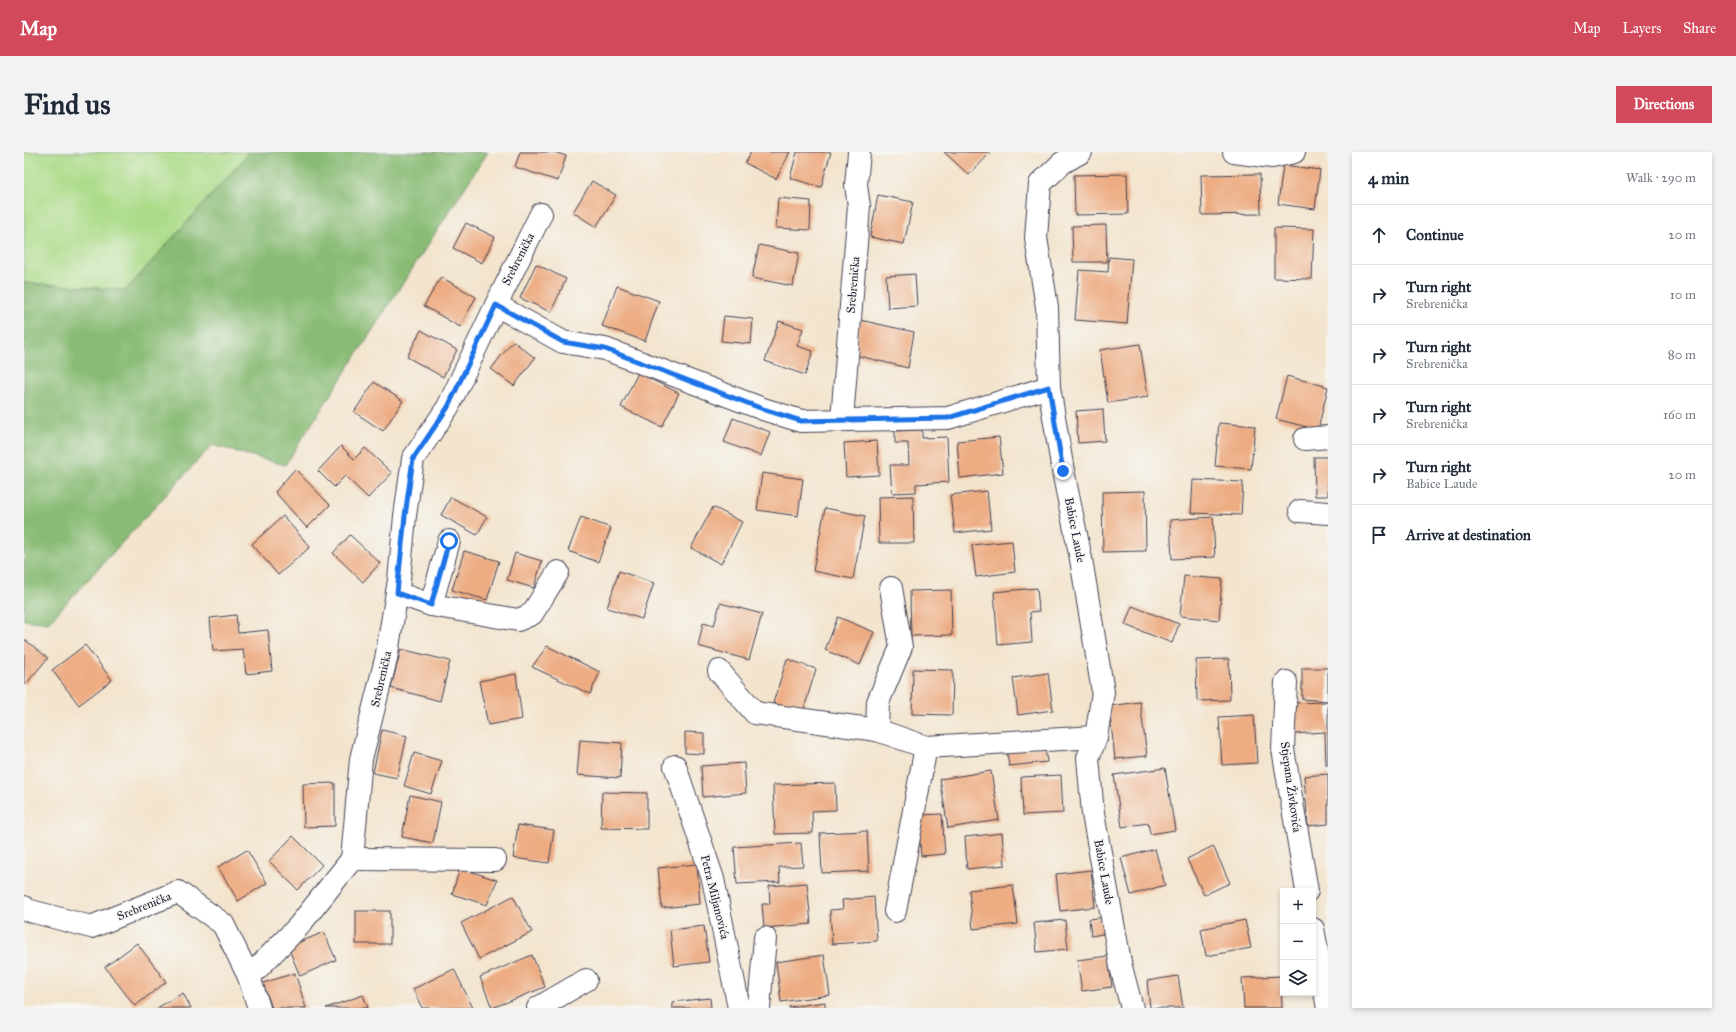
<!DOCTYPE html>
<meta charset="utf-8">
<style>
body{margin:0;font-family:"IM FELL Great Primer",serif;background:#f2f2f3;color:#1f2937}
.controls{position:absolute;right:12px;bottom:12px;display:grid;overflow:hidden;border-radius:0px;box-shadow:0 2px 6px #0003}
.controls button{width:36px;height:36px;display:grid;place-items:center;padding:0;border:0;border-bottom:1px solid #e0e1e3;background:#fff;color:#1f2937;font:20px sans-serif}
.stop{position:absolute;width:12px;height:12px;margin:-9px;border:3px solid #1a73e8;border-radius:50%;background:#fff}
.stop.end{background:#1a73e8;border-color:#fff;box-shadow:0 1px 4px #0008}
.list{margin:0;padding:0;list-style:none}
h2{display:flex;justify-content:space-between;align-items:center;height:52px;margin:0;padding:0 16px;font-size:17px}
h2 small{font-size:13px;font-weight:400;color:#747a83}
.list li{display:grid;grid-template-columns:26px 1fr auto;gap:12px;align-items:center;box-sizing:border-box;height:60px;padding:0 16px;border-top:1px solid #e0e1e3}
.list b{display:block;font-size:15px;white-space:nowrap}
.list p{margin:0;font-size:13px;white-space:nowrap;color:#747a83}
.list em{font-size:13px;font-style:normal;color:#747a83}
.icon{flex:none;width:22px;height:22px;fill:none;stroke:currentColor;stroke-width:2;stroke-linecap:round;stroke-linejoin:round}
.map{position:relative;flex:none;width:1304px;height:856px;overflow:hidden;border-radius:0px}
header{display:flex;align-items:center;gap:24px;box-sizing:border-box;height:56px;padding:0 20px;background:#d1495b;color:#fff}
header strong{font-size:19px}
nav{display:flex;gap:22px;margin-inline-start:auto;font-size:14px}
.intro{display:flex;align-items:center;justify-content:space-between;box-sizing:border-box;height:96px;padding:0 24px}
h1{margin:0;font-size:28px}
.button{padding:10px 18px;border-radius:0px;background:#d1495b;color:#fff;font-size:14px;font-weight:700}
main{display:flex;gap:24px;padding:0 24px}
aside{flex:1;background:#fff;border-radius:0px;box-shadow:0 2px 6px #0003}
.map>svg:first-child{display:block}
.green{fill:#acdb88;stroke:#677e62}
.forest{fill:#89bb74;stroke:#566e58}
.building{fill:#edac82}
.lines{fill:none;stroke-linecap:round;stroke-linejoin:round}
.minor-casing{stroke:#413f51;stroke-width:24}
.minor{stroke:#fff;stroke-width:22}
.route{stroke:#1a73e8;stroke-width:5}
.labels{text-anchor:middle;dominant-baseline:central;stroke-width:3;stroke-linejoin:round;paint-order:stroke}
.street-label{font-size:12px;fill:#22223b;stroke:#f6f6f2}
</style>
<header>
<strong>Map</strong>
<nav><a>Map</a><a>Layers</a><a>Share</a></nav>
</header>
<div class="intro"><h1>Find us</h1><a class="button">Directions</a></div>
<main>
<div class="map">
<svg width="1304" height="856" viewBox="0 0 1304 856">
<rect width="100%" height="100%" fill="#f6f6f2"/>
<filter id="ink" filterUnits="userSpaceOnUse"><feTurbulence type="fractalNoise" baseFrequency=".025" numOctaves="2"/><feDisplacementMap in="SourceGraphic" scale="8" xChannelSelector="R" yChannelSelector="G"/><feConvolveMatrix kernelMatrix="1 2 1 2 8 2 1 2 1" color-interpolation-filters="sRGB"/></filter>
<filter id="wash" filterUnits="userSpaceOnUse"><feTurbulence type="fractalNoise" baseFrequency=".012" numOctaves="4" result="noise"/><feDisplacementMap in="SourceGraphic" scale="16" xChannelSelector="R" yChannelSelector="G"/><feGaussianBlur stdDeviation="0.9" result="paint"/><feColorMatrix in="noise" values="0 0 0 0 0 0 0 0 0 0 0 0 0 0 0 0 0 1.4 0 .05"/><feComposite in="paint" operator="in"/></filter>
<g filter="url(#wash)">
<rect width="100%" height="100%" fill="#f3e4cd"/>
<path class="green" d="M0,0h226l-124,138 -102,-7z"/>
<path class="forest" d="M226,0h238l-203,313 -73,-20 -164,178 -24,-3v-337l102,7z"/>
<g id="blocks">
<g class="building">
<path d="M496,0h34l12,4 -8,25 -43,-14z"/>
<path d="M727,0h39l-14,27 -31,-16z"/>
<path d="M773,0h34l-10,35 -31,-9z"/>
<path d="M920,0h45l1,1 -21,22z"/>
<path d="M1259,13l37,5 -5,39 -37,-5z"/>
<path d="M1103,22l1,40 -53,1 -1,-40z"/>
<path d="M1236,22l1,40 -59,1 -1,-40z"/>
<path d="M568,29l24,14 -20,32 -23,-15z"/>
<path d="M854,43l35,7 -9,42 -34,-7z"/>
<path d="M754,46l33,3 -1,29 -34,-2z"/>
<path d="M442,71l29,14 -13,26 -29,-15z"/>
<path d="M1082,73l1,37h-34l-1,-36z"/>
<path d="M1250,76l40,1 -2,50 -38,-1z"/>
<path d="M735,93l40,8 -6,33 -41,-8z"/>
<path d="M1085,105l23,2 -5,65 -52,-4 4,-50 29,2z"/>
<path d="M512,112l30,15 -15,33 -31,-14z"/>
<path d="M891,122l2,32 -29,2 -2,-32z"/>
<path d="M417,125l35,20 -16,30 -36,-21z"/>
<path d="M593,134l42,15 -14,40 -43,-15z"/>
<path d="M700,164l29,3 -2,25 -30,-3z"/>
<path d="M836,168l54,12 -6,36 -53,-13z"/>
<path d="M755,169l24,8 -6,17 16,5 -8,24 -40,-14z"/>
<path d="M397,178l36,20 -14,27 -36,-20z"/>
<path d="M489,189l22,17 -21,28 -23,-17z"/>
<path d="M1116,192l8,53 -40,6 -8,-53z"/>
<path d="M614,221l41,20 -17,34 -41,-20z"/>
<path d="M1263,224l41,11 -10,43 -42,-11z"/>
<path d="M350,230l29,19 -20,30 -29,-19z"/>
<path d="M1079,257l2,32 -27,2 -2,-32z"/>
<path d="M709,266l37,14 -9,24 -37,-14z"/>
<path d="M1195,271l36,3 -4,43 -36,-3z"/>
<path d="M898,278v8l25,-1 2,45 -33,2v8l-24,1 -2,-28h19l-1,-22h-13v-12z"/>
<path d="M975,285l4,36 -43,5 -3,-37z"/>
<path d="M853,289l2,34 -33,2 -2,-34z"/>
<path d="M317,294l13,13 11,-11 27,25 -24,25 -23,-22 -11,11 -16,-16z"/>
<path d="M1290,305h14v39h-13z"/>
<path d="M271,317l35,36 -23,23 -32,-36z"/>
<path d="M738,321l41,6 -5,37 -41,-6z"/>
<path d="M1169,328l50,2 -2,33 -50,-2z"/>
<path d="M963,339l4,38 -36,4 -5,-38z"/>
<path d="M1121,339l1,60 -43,1 -1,-60z"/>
<path d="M889,344l1,47h-35l-1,-46z"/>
<path d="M427,345l36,20 -10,18 -36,-20z"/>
<path d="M689,355l29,15 -21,42 -30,-16z"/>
<path d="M801,356l40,8 -12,63 -40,-8z"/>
<path d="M259,364l27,31 -32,28 -26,-31z"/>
<path d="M557,365l30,11 -13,34 -30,-11z"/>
<path d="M1189,365l2,40 -43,2 -2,-39z"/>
<path d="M326,383l30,28 -17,19 -30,-29z"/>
<path d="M988,389l3,31 -39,5 -4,-32z"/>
<path d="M440,399l35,10 -12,39 -35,-10z"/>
<path d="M491,401l27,8 -8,27 -27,-8z"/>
<path d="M595,419l35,12 -12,36 -35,-11z"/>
<path d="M1160,424l38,3 -3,41 -39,-4z"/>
<path d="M1013,436l2,23 -9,1 2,30 -34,3 -4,-53z"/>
<path d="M927,438l1,45 -41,1 -1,-45z"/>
<path d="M696,451l42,11 -13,46 -51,-14 5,-23 11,3z"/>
<path d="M1108,454l47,18 -7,19 -47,-18z"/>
<path d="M212,463l2,18 30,-3 4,41 -26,3 -3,-25 -30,2 -3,-33z"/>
<path d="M814,465l36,15 -14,33 -35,-15z"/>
<path d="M0,487l24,19 -23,27 -1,-1z"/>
<path d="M61,493l27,35 -33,25 -27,-35z"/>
<path d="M523,494l53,26 -10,22 -58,-27z"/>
<path d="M377,497l49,12 -10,40 -49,-13z"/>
<path d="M763,507l29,10 -13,43 -30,-9z"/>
<path d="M1205,507l1,41 -33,1 -1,-41z"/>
<path d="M1278,516h26v33l-26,-2z"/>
<path d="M889,517l40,1 -1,45 -40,-1z"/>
<path d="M1024,521l5,37 -35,5 -5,-37z"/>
<path d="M492,522l6,45 -34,6 -9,-44z"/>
<path d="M1116,550l7,54 -32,3 -6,-53z"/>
<path d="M1304,550v63h-2l-1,-33 -32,2 -2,-31z"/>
<path d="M1230,563l3,48 -35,2 -3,-48z"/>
<path d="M358,578l25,6 -10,42 -24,-5z"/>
<path d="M661,580l19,1v21l-19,-1z"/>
<path d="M556,588l42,3 -2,35 -43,-3z"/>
<path d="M1021,595l2,15 -38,4 -2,-15z"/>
<path d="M390,601l28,8 -11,33 -27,-8z"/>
<path d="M720,611l2,30 -43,4 -2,-31z"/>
<path d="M1141,616l10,62 -25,4 -2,-11 -26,4 -8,-52z"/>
<path d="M967,619l8,49 -51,8 -8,-49z"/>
<path d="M1304,622v50l-20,2 -4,-50z"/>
<path d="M1037,623l2,38 -40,2 -2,-38z"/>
<path d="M311,631v43l-31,1 -1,-43z"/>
<path d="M811,631l1,27 -24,1 1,22 -38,1 -2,-49z"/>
<path d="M578,640l45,1v36l-46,-1z"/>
<path d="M386,643l31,7 -8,41 -31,-6z"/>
<path d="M918,662l3,40 -24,2 -3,-41z"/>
<path d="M494,673l36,5 -5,33 -36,-5z"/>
<path d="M843,679l2,40 -47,2 -2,-40z"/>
<path d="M978,681l3,32 -38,4 -2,-32z"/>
<path d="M269,684l29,29 -24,25 -29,-29z"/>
<path d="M777,691l2,23 -24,1 1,15 -43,2 -3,-37z"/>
<path d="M1189,694l17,37 -26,12 -17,-36z"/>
<path d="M1131,697l10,36 -34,10 -10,-37z"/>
<path d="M223,698l20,33 -29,18 -20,-34z"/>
<path d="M673,712l3,40 -38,4 -4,-40z"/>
<path d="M436,716l37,12 -10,25 -35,-11z"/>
<path d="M1067,718l4,37 -35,4 -4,-37z"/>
<path d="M783,731l4,41 -47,4 -2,-24h8l-1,-18z"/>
<path d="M989,733l5,39 -45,5 -4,-39z"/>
<path d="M489,744l19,36 -53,27 -18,-36z"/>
<path d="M850,745l3,44 -45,3 -2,-34 13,-1 -1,-9z"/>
<rect x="332" y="759" width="34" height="33"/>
<path d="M1082,765l2,16 -17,3 -2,-17z"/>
<path d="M1041,768l3,29 -31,3 -3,-29z"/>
<path d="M1221,768l6,28 -45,8 -5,-27z"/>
<path d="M680,774l5,36 -35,4 -4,-36z"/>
<path d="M300,780l12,28 -36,16 -12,-29z"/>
<path d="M113,791l29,39 -31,24 -30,-39z"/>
<path d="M508,803l13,32 -53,21 -12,-31z"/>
<path d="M800,803l6,40 -49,7 -5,-40z"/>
<path d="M1084,804l4,31 -30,4 -5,-31z"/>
<path d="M430,817l19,39h-51l-9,-19z"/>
<path d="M271,821l11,35h-34l-9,-25z"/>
<path d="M1154,824l5,32h-33l-3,-27z"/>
<path d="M1257,824l1,32h-38l-2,-30z"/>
<path d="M159,841l8,15h-34z"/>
<path d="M339,843l5,13h-42z"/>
<path d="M686,846l1,10h-39v-6z"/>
<path d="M801,850v6h-36v-1z"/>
</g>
</g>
</g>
<g filter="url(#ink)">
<use href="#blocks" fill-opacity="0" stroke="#413f51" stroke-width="1"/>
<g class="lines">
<defs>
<g id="minor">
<path d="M1057,0l-19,11 -22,21 -4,54 11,69 2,80 14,84 18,88 22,133 -7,45 -8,21 5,56 28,153 11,41"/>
<path d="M1210,0l38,5 22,-5"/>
<path d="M472,153l67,37 42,7 158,60 38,12 147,-3 101,-31"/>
<path d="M818,267l17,-213 -3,-21 3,-33"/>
<path d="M1281,287l23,-2"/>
<path d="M1276,359l28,2"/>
<path d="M867,436l10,59 -23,55 -1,28 49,17 170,-10"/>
<path d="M373,441l34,12 87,15 14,-6 26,-42"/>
<path d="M407,453l18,-64"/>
<path d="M695,519l36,42 122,17"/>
<path d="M1262,530l-3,67 24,142"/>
<path d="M651,614l38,113 26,129"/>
<path d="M328,707l143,1"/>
<path d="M0,755l3,3 64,17 87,-35 45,32 26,53 10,31"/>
<path d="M871,759l31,-164"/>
<path d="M1289,777l15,79"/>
<path d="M225,825l49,-50 54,-68 9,-100 25,-100 13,-79 6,-64 8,-57 35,-52 48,-102 45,-91"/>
<path d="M514,856l48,-28"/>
<path d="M735,856l6,-70"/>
</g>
</defs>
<use href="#minor" class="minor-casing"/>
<use href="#minor" class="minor"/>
</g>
</g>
<g class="lines" filter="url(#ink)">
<path class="route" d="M425,389l-18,64 -34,-12 8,-77 8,-57 35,-52 48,-102 67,37 42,7 158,60 38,12 147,-3 101,-31 14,84"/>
</g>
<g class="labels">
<g class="street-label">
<text transform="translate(494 107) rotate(-63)">Srebrenička</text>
<text transform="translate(829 133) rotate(-85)">Srebrenička</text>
<text transform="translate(1051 378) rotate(79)">Babice Laude</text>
<text transform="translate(357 527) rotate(-77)">Srebrenička</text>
<text transform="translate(1267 635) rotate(82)">Stjepana Živkovića</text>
<text transform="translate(1080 720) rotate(80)">Babice Laude</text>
<text transform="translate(691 745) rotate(76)">Petra Miljanovića</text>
<text transform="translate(120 754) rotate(-22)">Srebrenička</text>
</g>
</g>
</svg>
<div class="controls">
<button>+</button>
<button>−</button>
<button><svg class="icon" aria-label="layers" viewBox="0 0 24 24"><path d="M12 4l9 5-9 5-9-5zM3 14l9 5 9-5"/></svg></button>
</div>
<div class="stop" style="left:425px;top:389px"></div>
<div class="stop end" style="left:1039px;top:319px"></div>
</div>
<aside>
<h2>4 min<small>Walk · 290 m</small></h2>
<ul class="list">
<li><svg class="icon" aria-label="ahead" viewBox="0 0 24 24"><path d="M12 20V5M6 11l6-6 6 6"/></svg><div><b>Continue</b></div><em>20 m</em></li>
<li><svg class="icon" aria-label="right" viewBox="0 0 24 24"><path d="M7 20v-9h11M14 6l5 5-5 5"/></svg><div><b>Turn right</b><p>Srebrenička</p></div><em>10 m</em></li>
<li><svg class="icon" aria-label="right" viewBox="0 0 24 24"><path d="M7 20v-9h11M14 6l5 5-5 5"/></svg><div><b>Turn right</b><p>Srebrenička</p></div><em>80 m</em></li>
<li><svg class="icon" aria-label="right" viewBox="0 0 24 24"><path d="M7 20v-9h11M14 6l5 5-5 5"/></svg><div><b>Turn right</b><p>Srebrenička</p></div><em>160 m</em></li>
<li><svg class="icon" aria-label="right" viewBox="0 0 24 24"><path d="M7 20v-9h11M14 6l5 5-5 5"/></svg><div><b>Turn right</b><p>Babice Laude</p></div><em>20 m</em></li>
<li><svg class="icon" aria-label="arrive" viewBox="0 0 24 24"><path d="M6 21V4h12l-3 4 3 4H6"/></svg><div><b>Arrive at destination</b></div></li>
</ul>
</aside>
</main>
